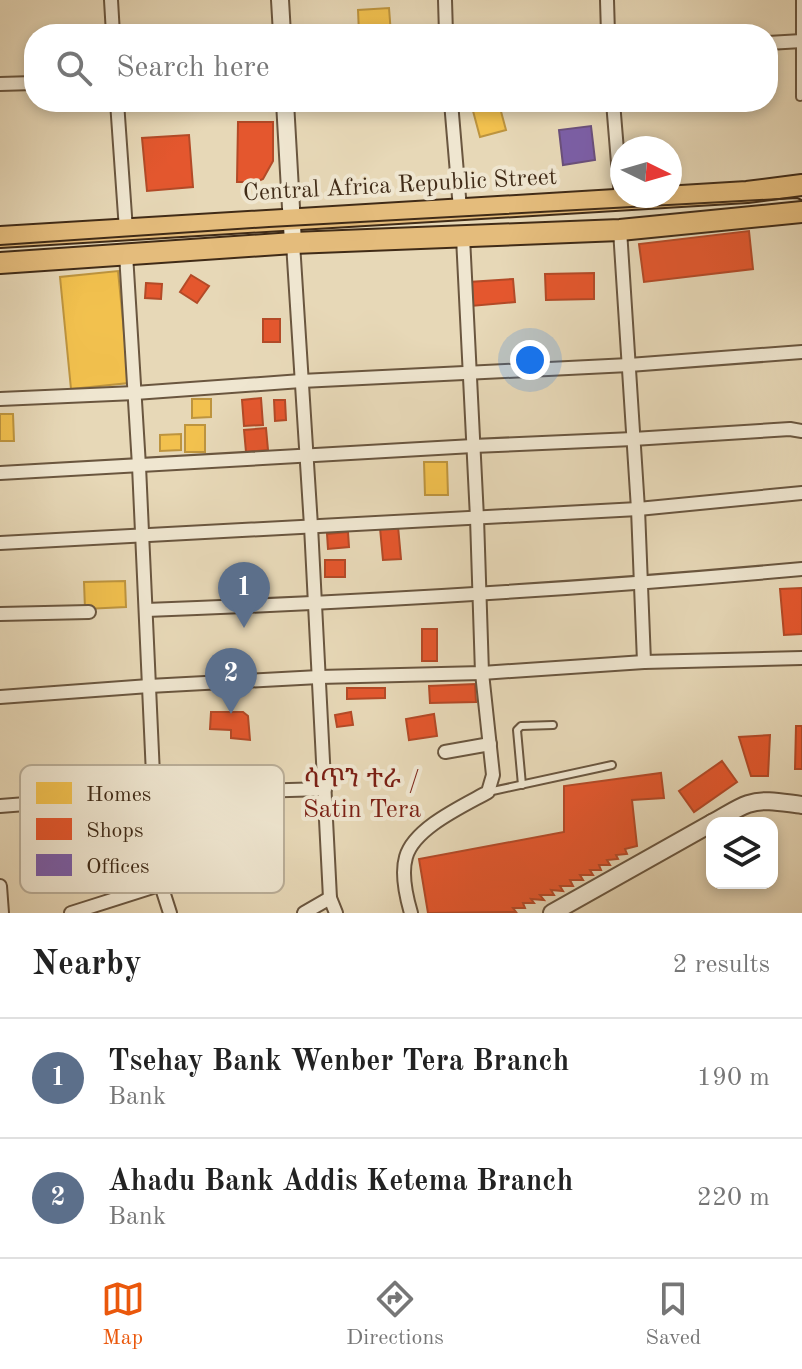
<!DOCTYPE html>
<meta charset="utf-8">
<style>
body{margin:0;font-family:"Old Standard TT","Noto Serif Ethiopic",serif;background:#f2f2f2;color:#222}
.controls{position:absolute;right:24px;bottom:24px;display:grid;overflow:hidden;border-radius:16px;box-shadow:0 4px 12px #0003}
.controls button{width:72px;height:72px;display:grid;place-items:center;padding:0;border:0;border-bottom:2px solid #e0e0e0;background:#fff;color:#222;font:40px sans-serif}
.compass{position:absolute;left:610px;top:136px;width:72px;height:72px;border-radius:50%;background:#fff;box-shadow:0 4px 12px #0003;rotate:95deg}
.you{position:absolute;left:530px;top:360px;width:28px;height:28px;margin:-20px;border:6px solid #fff;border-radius:50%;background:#1a73e8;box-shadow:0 0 0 12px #1a73e833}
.badge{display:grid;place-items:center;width:52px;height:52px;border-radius:50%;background:#ea580c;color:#fff;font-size:26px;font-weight:700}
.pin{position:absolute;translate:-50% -66px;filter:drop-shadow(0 2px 4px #0008)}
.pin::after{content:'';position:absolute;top:42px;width:28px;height:24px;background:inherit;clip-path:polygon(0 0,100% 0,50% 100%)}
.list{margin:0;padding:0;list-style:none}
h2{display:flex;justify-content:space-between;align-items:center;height:104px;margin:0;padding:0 32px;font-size:34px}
h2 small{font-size:26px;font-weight:400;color:#767676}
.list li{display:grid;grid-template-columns:52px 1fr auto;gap:24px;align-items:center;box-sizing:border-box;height:120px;padding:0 32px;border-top:2px solid #e0e0e0}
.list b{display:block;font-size:30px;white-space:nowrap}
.list p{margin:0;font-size:26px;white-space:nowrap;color:#767676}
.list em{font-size:26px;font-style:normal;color:#767676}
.icon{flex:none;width:44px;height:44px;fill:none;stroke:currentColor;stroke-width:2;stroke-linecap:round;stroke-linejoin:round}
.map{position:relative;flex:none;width:802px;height:913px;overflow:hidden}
.search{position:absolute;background:#fff;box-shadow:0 4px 12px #0003;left:24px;right:24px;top:24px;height:88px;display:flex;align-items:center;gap:20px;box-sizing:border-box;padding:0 28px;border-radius:32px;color:#767676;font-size:30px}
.sheet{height:344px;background:#fff}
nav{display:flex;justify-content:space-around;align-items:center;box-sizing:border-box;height:112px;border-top:2px solid #e0e0e0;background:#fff;font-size:22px;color:#767676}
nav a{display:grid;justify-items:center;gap:4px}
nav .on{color:#ea580c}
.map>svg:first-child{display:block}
.homes{fill:#f2c14e;stroke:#bd943e;stroke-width:2}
.shops{fill:#e4572e;stroke:#b34a27;stroke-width:2}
.offices{fill:#7b5ea7;stroke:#694f7c;stroke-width:2}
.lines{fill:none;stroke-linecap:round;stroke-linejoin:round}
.service-casing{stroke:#6a563f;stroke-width:10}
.minor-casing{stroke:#6a563f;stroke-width:16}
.tertiary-casing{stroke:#6a563f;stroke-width:20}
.primary-casing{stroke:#402b17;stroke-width:24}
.service{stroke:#efe6d0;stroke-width:6}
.minor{stroke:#efe6d0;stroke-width:12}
.tertiary{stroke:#efe6d0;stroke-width:16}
.primary{stroke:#e4bc7c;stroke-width:20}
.tram{stroke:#402b17;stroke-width:2}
.labels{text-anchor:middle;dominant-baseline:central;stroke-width:8;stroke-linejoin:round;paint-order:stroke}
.street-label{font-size:24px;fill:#402b17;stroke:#efe6d0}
.neighbourhood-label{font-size:26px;fill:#7a1f14;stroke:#efe6d0}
.key{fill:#efe6d0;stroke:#baae98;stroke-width:2}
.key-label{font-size:22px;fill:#402b17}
</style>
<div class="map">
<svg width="802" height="913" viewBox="0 0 802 913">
<rect width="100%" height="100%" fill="#e7d8b7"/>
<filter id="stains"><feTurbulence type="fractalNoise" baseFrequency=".0025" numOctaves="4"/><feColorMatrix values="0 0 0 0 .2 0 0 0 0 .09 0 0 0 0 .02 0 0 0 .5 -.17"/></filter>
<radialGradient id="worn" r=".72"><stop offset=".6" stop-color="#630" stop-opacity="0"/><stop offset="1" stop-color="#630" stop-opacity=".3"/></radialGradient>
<g class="homes">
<path d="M389,8l2,26h-32l-1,-24z"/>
<path d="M499,104l7,26 -26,7 -7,-26z"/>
<path d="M118,271l11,112 -58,6 -11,-112z"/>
<path d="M192,399h19v18l-19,1z"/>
<path d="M0,414h13l1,27h-14z"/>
<rect x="185" y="425" width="20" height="27"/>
<path d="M181,434v16l-21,1v-16z"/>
<path d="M424,462h23l1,33h-23z"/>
<path d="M125,581l1,26 -41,2 -1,-27z"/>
</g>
<g class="shops">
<path d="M238,122h35v39l-10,18 -7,3h-19z"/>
<path d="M189,135l4,52 -46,4 -5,-53z"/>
<path d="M749,231l4,38 -109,13 -5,-38z"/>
<path d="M594,273v26l-48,1 -1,-26z"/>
<path d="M191,275l18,11 -12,17 -17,-11z"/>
<path d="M513,279l2,23 -44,4 -2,-24z"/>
<path d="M146,283l16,1 -1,15 -16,-1z"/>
<rect x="263" y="319" width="17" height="23"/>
<path d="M261,398l2,27 -19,1 -2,-26z"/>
<path d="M274,400h11l1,20 -11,1z"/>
<path d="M266,428l2,22 -22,2 -2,-22z"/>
<path d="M398,526l3,33 -18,1 -3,-32z"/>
<path d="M348,532l1,15 -21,2 -1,-15z"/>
<rect x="325" y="560" width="20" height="17"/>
<path d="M802,588v46l-18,1 -4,-46z"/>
<rect x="422" y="629" width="15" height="32"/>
<path d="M475,684l1,18 -46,1 -1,-17z"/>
<path d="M347,688h38v10l-38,1z"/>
<path d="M211,712h32l5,4 2,24 -19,-2v-8l-21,-1z"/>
<path d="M351,712l2,13 -16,2 -2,-12z"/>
<path d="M434,714l3,22 -28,4 -3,-21z"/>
<path d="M796,726h6v43h-7z"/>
<path d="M770,735l-2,41h-17l-12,-39z"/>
<path d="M722,761l15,21 -43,30 -15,-21z"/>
<path d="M661,773l3,25 -32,2 5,46 -12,3 2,5 -11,1 2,4 -11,1 3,5h-11l2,5h-11l3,5h-13l3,5h-13l3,6h-13l3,5 -12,-1 3,5h-14l4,5 -13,-1 3,4h-11l2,5h-12l3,4 -88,1 -9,-54 145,-27v-46z"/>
</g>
<path class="offices" d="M591,126l4,34 -32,5 -4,-35z"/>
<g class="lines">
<defs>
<g id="service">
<path d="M800,0v97"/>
<path d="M522,785l-5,-55 4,-4 32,-1"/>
<path d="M488,792l124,-27"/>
</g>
<g id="minor">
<path d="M111,0l2,34"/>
<path d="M445,0l1,34"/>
<path d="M607,0l1,34"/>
<path d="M768,43l34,-2"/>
<path d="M0,84l34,-1"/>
<path d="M117,102l9,128"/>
<path d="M451,102l9,107"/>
<path d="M613,102l8,97"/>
<path d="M620,230l18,279 6,153"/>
<path d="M293,243l18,283 19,372 6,15"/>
<path d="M126,254l13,212 17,375 5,44 9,28"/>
<path d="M0,399l135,-6 166,-12 328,-16 173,-13"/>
<path d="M0,473l473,-27 160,-7 157,-10 12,2"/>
<path d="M0,543l638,-34 164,-16"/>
<path d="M146,610c219,-8 437,-21 656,-41"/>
<path d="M0,614l89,-2"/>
<path d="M0,697l149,-11 170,-9 163,-4 162,-11 158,-4"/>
<path d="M445,752l45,-8"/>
<path d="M233,791l8,68"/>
<path d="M0,806l153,-12 172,-5"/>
<path d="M0,886l2,27"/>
<path d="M71,913l170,-54 21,-8"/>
<path d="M304,913l26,-15"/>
<path d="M411,913c-5,-17 -10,-39 -5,-56 8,-29 57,-51 82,-65l5,-17 -11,-102 -5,-155 -14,-281"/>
</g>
<g id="tertiary">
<path d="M280,0l2,34"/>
<path d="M285,102l8,141"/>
<path d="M712,823c12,-6 24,-15 36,-19 18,-6 36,-1 54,1"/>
<path d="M552,913l160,-90"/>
</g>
<g id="primary">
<path d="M0,237l747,-45 55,-7"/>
<path d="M0,263l293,-20 327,-13 182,-18"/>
</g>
</defs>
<use href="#service" class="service-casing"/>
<use href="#minor" class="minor-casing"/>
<use href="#tertiary" class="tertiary-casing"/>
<use href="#primary" class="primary-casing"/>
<use href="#service" class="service"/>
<use href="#minor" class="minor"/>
<use href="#tertiary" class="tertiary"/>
<use href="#primary" class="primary"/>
<path class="tram" d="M0,245l269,-18 528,-29 5,2"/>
</g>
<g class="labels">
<g class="street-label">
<text transform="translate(400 186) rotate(-3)">Central Africa Republic Street</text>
</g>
<g class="neighbourhood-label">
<text x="362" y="780">ሳጥን ተራ /<tspan x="362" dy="30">Satin Tera</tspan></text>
</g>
</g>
<rect x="20" y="765" width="264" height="128" rx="12" class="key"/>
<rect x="36" y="782" width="36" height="22" fill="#f2c14e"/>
<rect x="36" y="818" width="36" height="22" fill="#e4572e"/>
<rect x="36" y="854" width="36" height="22" fill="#7b5ea7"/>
<g class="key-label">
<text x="86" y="801">Homes</text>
<text x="86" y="837">Shops</text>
<text x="86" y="873">Offices</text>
</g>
<rect width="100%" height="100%" filter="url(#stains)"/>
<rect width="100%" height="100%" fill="url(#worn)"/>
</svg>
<div class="controls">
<button><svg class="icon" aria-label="layers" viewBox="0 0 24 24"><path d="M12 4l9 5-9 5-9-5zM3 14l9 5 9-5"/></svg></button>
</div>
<svg class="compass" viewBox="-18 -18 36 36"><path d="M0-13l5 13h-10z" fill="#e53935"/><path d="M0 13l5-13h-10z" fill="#767676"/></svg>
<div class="you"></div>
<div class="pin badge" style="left:244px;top:628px;background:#5c6f8a">1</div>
<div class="pin badge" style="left:231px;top:714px;background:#5c6f8a">2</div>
<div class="search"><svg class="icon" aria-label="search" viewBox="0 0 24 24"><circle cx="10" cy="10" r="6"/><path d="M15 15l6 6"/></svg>Search here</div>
</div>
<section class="sheet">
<h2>Nearby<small>2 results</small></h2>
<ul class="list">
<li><span class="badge" style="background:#5c6f8a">1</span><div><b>Tsehay Bank Wenber Tera Branch</b><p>Bank</p></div><em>190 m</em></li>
<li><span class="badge" style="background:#5c6f8a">2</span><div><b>Ahadu Bank Addis Ketema Branch</b><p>Bank</p></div><em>220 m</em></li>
</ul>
</section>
<nav>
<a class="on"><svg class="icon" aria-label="map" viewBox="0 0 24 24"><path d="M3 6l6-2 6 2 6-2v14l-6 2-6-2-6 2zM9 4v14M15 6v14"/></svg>Map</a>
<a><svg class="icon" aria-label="directions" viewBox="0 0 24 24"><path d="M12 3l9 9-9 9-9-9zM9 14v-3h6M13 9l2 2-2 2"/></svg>Directions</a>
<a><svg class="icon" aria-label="saved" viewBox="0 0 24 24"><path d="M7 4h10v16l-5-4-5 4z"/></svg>Saved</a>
</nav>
